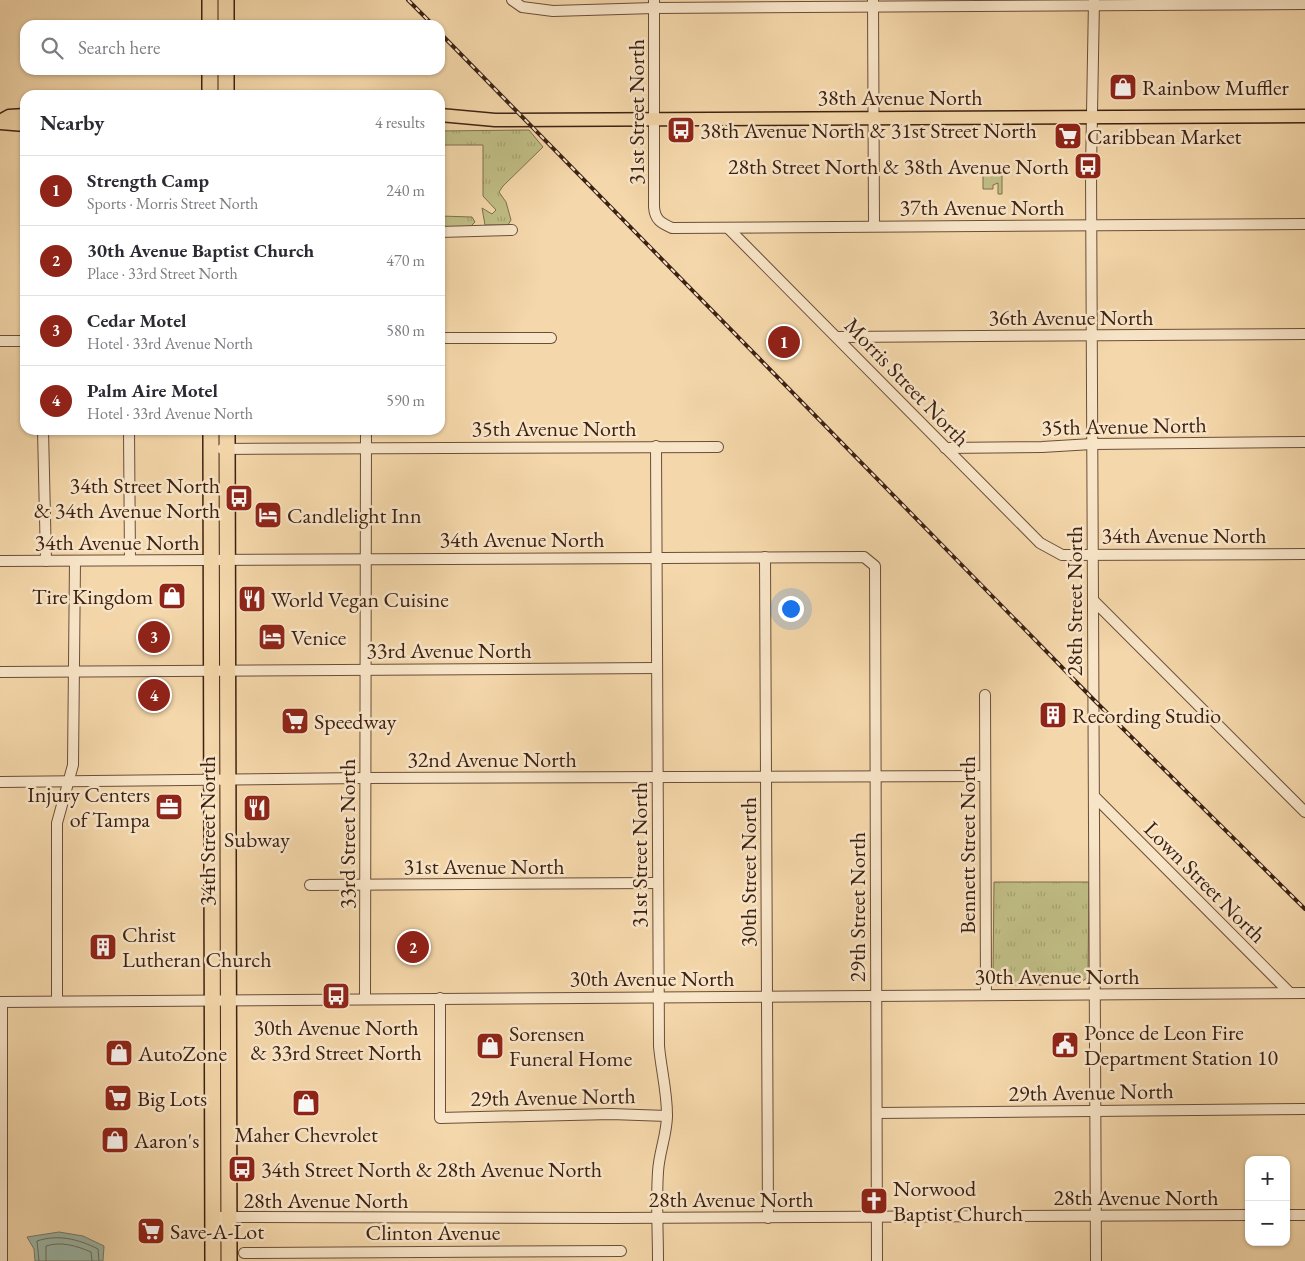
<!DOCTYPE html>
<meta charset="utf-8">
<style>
body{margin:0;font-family:"EB Garamond",serif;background:#f7f7f7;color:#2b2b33}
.controls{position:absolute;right:15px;bottom:15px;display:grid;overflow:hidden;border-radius:10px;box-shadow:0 1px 4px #0004}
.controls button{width:45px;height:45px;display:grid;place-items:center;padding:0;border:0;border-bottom:1px solid #e1e1e2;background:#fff;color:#2b2b33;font:25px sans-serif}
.you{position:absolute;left:790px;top:608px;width:18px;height:18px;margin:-12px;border:4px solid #fff;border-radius:50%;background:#1a73e8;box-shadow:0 0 0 8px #1a73e833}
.badge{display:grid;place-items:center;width:32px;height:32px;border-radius:50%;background:#8f2418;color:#fff;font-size:16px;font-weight:700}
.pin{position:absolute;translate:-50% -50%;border:2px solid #fff;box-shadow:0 1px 5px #0006}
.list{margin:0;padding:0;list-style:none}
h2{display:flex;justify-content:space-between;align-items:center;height:65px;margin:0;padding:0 20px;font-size:21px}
h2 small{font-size:16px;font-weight:400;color:#7c7c81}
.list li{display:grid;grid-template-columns:32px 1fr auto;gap:15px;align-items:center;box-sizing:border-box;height:70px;padding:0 20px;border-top:1px solid #e1e1e2}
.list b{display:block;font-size:19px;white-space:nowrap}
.list p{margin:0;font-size:16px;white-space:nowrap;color:#7c7c81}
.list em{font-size:16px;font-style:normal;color:#7c7c81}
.icon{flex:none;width:28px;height:28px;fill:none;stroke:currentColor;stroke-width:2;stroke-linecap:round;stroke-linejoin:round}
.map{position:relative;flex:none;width:1305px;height:1261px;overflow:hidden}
.search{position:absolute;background:#fff;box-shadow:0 1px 4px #0004;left:20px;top:20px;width:425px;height:55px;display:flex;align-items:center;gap:12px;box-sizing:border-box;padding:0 18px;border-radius:15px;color:#7c7c81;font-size:19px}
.panel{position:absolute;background:#fff;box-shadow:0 1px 4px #0004;left:20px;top:90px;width:425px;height:345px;border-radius:15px}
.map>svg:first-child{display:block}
.green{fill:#c0bd85;stroke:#7e6f4c}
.park{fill:url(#park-tufts);stroke:#7e6f4c}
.water{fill:#9cb9aa;stroke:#767c6e}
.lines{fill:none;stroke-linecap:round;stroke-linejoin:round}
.shore{stroke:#6c6d5e;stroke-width:1}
.minor-casing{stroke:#6b4e39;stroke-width:12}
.major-casing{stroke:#3d2113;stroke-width:15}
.highway-casing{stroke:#3d2113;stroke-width:18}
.minor{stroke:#f8e5c8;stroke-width:10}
.major{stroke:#f4d7aa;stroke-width:12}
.highway{stroke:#f4d7aa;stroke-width:15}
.rail-casing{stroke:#3d2113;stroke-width:4}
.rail{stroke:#f8e5c8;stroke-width:2;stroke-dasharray:5.5;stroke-linecap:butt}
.labels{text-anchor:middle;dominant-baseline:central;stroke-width:5;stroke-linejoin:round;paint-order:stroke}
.poi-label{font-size:22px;fill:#3d2113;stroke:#f8e5c8;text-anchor:start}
.street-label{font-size:22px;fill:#3d2113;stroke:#f8e5c8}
</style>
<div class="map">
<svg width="1305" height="1261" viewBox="0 0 1305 1261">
<defs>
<pattern id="park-tufts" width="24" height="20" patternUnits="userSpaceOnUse" patternTransform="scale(1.25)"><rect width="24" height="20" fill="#c0bd85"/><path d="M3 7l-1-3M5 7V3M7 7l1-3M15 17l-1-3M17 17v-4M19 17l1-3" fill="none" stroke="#a6a272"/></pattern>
</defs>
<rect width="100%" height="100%" fill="#f4d7aa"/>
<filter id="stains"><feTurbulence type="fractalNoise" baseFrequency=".004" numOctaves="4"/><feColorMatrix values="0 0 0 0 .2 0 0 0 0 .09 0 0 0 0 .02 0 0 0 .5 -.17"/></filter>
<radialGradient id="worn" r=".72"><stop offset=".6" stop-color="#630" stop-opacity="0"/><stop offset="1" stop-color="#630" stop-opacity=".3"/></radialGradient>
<path class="green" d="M983,173h19v21h-4v-11l-5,2v4h-10z"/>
<g class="park">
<path d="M529,130l14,17 -40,39 -4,6 7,10 5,18 -3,5h-23l-3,-17 10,6 4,-4 -13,-14v-51h-43v-14z"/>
<path d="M440,216l32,1 3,5 -5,5h-30z"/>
<path d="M994,882h95l-1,95 -10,8h-82l-3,-11z"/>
</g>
<path class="water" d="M59,1232l24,4 21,10 -1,15h-68l-1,-12 -7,-12z"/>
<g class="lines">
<g class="shore">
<path d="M39,1261l-2,-20c21,-7 41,-2 61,8l1,12"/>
<path d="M46,1261v-15c15,-5 31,0 45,6l1,9"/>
</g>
<defs>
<g id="minor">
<path d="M512,0l10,7 31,4 101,-3 651,-4"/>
<path d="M654,0v207c1,13 7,16 18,21l633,-4"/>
<path d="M873,0l1,225"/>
<path d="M1094,0l-3,170 5,1091"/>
<path d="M728,228l312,315 22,12 243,-1"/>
<path d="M440,232l72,-2"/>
<path d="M838,337l467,-3"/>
<path d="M440,338h111"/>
<path d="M0,341h25"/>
<path d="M43,430l3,131"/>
<path d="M129,430l1,130"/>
<path d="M656,446l3,600c2,23 8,45 8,69 0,20 -8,37 -9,57 -2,29 0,59 0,89"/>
<path d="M945,448l97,-1 50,-3 213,-2"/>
<path d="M222,449l496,-2"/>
<path d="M765,557l3,661"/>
<path d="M0,561l864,-4 11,9 2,695"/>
<path d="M1093,600l212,212"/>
<path d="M0,672l657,-4"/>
<path d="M985,695l1,300"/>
<path d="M0,782l365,-4 620,-2"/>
<path d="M1094,796l196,197"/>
<path d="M310,885l348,-2"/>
<path d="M440,998v120l171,-4 56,2"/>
<path d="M365,999l1,-569"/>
<path d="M57,1001v-178l16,-58 2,-204"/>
<path d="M0,1002l1305,-9"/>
<path d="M2,1002v259"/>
<path d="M877,1113l428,-4"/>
<path d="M1286,1215h19"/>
<path d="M213,1217l401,1 635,-3"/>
<path d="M244,1253l377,-2"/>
</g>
<g id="major">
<path d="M440,115l55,5 810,-4"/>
<path d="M0,121l9,-5 16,-1"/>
<path d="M0,123l25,2"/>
</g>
<g id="highway">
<path d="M226,0v25"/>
<path d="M210,25v-25"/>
<path d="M210,70v25"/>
<path d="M226,70v25"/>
<path d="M211,430l2,831"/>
<path d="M227,430l2,831"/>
</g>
</defs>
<use href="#minor" class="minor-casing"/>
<use href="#major" class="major-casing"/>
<use href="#highway" class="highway-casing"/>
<use href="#minor" class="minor"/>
<use href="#major" class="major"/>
<use href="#highway" class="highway"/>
<defs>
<g id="rail">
<path d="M408,0l25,25"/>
<path d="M440,33l653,666 212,210"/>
</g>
</defs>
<use href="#rail" class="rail-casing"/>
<use href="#rail" class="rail"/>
</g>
<defs>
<symbol id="shop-square" viewBox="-11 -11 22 22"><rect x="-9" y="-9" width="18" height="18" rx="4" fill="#8f2418" stroke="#f8e5c8"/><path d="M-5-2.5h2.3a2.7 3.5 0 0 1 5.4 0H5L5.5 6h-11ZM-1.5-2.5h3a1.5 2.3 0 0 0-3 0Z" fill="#fff"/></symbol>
<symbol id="bus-square" viewBox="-11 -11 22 22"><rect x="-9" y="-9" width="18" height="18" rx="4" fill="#8f2418" stroke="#f8e5c8"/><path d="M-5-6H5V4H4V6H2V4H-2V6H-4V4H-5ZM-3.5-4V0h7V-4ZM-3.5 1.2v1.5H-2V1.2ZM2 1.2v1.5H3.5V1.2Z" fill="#fff"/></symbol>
<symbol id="supermarket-square" viewBox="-11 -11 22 22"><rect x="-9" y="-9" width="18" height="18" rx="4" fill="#8f2418" stroke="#f8e5c8"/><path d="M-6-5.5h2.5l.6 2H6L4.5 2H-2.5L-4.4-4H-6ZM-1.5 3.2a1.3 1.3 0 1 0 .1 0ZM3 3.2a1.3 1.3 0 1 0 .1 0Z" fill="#fff"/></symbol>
<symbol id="hotel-square" viewBox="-11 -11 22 22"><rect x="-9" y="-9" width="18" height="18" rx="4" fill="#8f2418" stroke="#f8e5c8"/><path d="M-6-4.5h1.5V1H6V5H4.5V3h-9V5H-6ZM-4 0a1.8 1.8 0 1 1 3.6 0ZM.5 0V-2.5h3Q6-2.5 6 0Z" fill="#fff"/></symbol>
<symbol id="restaurant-square" viewBox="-11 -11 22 22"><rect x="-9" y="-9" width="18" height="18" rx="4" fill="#8f2418" stroke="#f8e5c8"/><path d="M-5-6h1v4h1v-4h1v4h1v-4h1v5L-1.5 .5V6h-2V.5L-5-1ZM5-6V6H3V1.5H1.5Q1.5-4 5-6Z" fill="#fff"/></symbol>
<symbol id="building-square" viewBox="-11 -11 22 22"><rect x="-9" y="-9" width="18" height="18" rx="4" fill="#8f2418" stroke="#f8e5c8"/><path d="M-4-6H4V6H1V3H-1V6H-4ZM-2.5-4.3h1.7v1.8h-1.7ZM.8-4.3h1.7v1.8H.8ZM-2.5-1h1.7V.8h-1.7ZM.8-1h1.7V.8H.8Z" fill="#fff"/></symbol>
<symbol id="office-square" viewBox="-11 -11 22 22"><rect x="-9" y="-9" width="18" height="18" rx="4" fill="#8f2418" stroke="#f8e5c8"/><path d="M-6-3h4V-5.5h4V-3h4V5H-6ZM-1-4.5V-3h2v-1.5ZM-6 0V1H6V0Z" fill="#fff"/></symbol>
<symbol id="civic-square" viewBox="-11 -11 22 22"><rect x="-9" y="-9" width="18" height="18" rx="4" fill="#8f2418" stroke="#f8e5c8"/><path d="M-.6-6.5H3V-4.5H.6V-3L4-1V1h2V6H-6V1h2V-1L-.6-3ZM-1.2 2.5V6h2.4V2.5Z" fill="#fff"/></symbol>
<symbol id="church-square" viewBox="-11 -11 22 22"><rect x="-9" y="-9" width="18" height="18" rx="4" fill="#8f2418" stroke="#f8e5c8"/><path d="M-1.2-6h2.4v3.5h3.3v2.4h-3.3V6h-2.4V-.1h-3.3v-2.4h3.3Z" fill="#fff"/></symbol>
</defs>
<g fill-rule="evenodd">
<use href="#shop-square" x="1107" y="71" width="32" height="32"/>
<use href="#bus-square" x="665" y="114" width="32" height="32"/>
<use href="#supermarket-square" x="1052" y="120" width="32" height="32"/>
<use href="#bus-square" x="1072" y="150" width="32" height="32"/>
<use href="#bus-square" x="223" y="482" width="32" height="32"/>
<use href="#hotel-square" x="252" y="499" width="32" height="32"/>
<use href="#shop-square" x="156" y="580" width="32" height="32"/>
<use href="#restaurant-square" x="236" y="583" width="32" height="32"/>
<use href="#hotel-square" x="256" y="621" width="32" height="32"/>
<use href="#building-square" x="1037" y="699" width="32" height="32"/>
<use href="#supermarket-square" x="279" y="705" width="32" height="32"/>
<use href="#office-square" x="153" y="791" width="32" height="32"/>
<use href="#restaurant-square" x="241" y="792" width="32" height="32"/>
<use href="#building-square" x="87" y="931" width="32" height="32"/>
<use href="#bus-square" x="320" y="980" width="32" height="32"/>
<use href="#civic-square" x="1049" y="1029" width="32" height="32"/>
<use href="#shop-square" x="474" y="1030" width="32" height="32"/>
<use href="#shop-square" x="103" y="1037" width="32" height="32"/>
<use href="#supermarket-square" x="102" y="1082" width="32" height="32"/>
<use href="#shop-square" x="290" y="1087" width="32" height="32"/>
<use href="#shop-square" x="99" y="1124" width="32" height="32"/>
<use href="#bus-square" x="226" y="1153" width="32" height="32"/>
<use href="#church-square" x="858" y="1185" width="32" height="32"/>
<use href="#supermarket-square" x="135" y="1215" width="32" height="32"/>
</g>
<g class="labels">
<g class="poi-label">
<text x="1142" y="87">Rainbow Muffler</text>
<text x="700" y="130">38th Avenue North &amp; 31st Street North</text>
<text x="1087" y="136">Caribbean Market</text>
<text x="1069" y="166" text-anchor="end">28th Street North &amp; 38th Avenue North</text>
<text x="220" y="485" text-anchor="end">34th Street North<tspan x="220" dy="25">&amp; 34th Avenue North</tspan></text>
<text x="287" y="515">Candlelight Inn</text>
<text x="153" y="596" text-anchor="end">Tire Kingdom</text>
<text x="271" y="599">World Vegan Cuisine</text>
<text x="291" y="637">Venice</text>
<text x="1072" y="715">Recording Studio</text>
<text x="314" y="721">Speedway</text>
<text x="150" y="794" text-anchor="end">Injury Centers<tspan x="150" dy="25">of Tampa</tspan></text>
<text x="257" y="839" text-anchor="middle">Subway</text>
<text x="122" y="934">Christ<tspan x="122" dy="25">Lutheran Church</tspan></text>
<text x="336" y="1027" text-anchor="middle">30th Avenue North<tspan x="336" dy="25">&amp; 33rd Street North</tspan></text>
<text x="1084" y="1032">Ponce de Leon Fire<tspan x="1084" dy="25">Department Station 10</tspan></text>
<text x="509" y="1033">Sorensen<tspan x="509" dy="25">Funeral Home</tspan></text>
<text x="138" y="1053">AutoZone</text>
<text x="137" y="1098">Big Lots</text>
<text x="306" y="1134" text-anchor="middle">Maher Chevrolet</text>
<text x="134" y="1140">Aaron's</text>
<text x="261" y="1169">34th Street North &amp; 28th Avenue North</text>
<text x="893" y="1188">Norwood<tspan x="893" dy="25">Baptist Church</tspan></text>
<text x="170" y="1231">Save-A-Lot</text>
</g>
<g class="street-label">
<text x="900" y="97">38th Avenue North</text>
<text transform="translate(636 112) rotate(-90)">31st Street North</text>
<text x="982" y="207">37th Avenue North</text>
<text x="1071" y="317">36th Avenue North</text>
<text transform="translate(907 382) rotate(46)">Morris Street North</text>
<text transform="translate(1124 426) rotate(-1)">35th Avenue North</text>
<text x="554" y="428">35th Avenue North</text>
<text x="1184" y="535">34th Avenue North</text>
<text x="522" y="539">34th Avenue North</text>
<text x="117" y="542">34th Avenue North</text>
<text transform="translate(1074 601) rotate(-90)">28th Street North</text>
<text x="449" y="650">33rd Avenue North</text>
<text x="492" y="759">32nd Avenue North</text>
<text transform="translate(207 831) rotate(-90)">34th Street North</text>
<text transform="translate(347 834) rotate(-90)">33rd Street North</text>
<text transform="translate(967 845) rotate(-90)">Bennett Street North</text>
<text transform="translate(639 855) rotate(-90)">31st Street North</text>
<text x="484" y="866">31st Avenue North</text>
<text transform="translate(748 872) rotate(-90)">30th Street North</text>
<text transform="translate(1205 882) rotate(45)">Lown Street North</text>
<text transform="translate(857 907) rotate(-90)">29th Street North</text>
<text x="1057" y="976">30th Avenue North</text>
<text x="652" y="978">30th Avenue North</text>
<text transform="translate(1091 1092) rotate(-1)">29th Avenue North</text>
<text transform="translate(553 1097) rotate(-1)">29th Avenue North</text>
<text x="1136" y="1197">28th Avenue North</text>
<text x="731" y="1199">28th Avenue North</text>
<text x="326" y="1200">28th Avenue North</text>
<text x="433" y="1232">Clinton Avenue</text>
</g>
</g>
<rect width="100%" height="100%" filter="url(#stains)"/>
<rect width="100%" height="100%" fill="url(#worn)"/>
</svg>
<div class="controls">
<button>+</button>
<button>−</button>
</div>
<div class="you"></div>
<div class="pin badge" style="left:784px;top:342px">1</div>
<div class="pin badge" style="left:413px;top:947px">2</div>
<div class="pin badge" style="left:154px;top:637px">3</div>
<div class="pin badge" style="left:154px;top:695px">4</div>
<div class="search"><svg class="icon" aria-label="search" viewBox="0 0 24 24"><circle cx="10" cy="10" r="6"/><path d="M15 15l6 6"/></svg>Search here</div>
<section class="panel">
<h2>Nearby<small>4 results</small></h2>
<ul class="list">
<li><span class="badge">1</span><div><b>Strength Camp</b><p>Sports · Morris Street North</p></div><em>240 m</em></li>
<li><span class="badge">2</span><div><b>30th Avenue Baptist Church</b><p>Place · 33rd Street North</p></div><em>470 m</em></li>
<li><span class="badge">3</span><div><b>Cedar Motel</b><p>Hotel · 33rd Avenue North</p></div><em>580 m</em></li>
<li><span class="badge">4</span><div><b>Palm Aire Motel</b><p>Hotel · 33rd Avenue North</p></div><em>590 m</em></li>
</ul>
</section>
</div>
